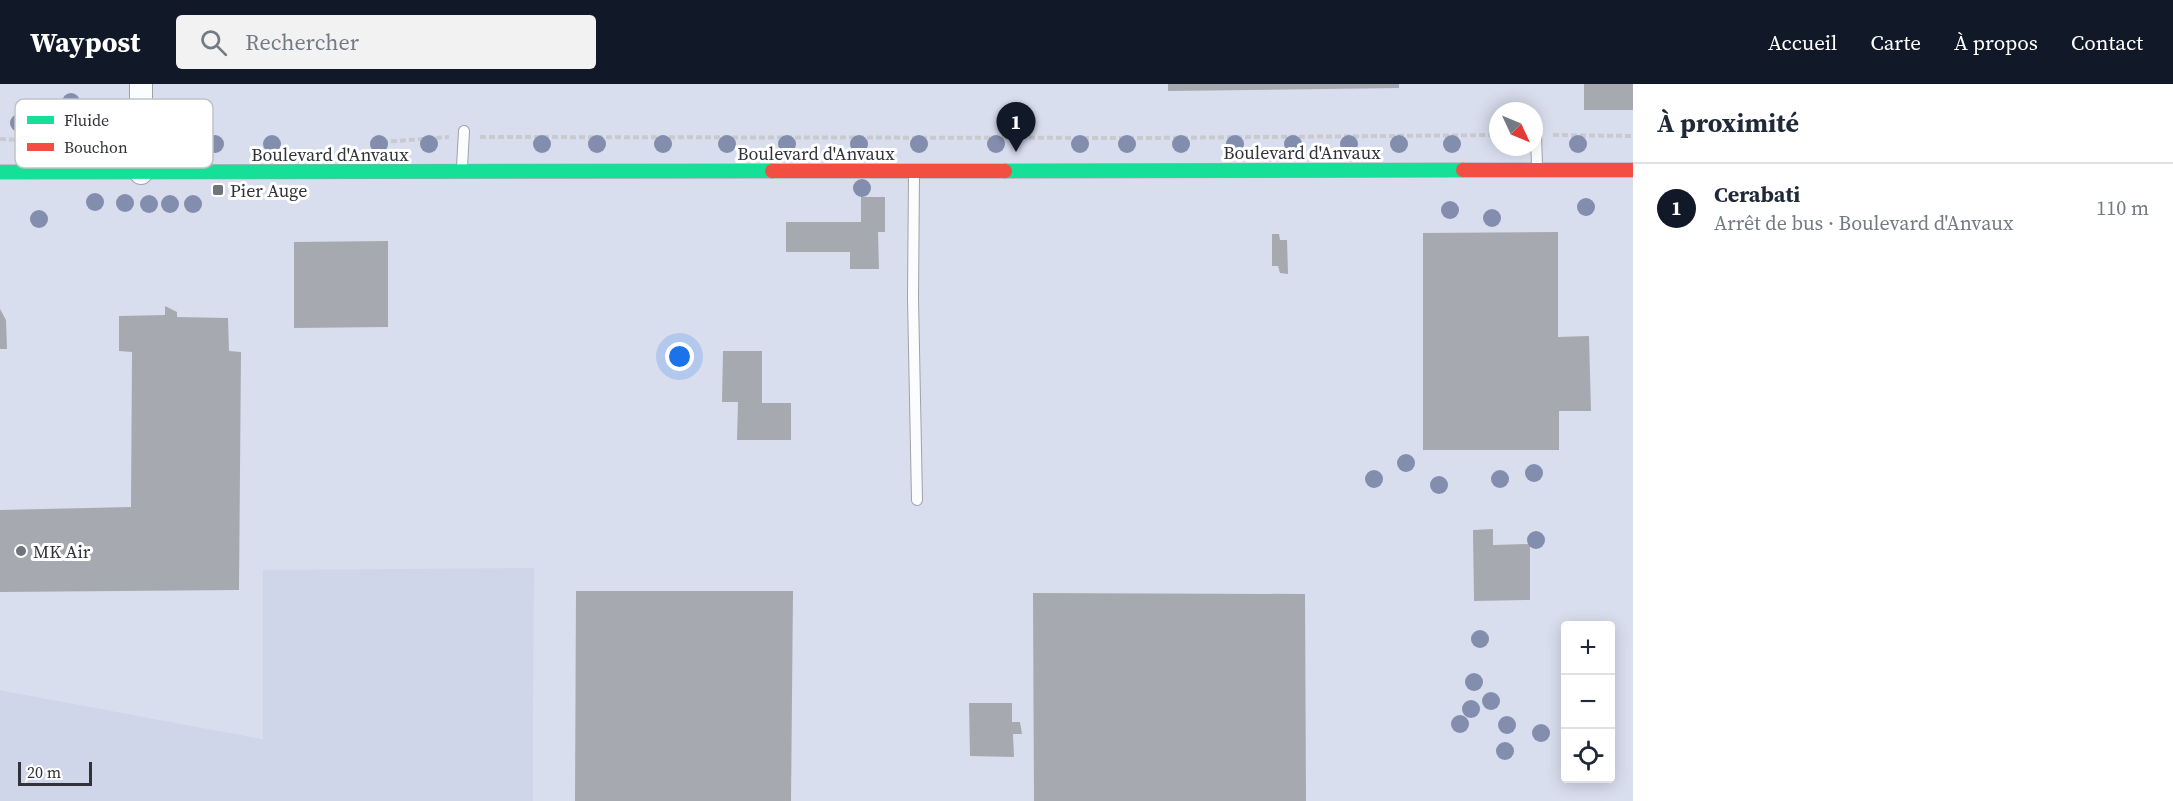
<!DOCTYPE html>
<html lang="fr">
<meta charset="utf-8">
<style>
body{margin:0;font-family:"Source Serif 4",serif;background:#f2f2f3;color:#1f2937}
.controls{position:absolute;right:18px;bottom:18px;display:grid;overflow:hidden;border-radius:6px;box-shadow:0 3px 15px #0003}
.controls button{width:54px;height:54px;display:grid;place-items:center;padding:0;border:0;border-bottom:2px solid #e0e1e3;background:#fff;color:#1f2937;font:30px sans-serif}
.compass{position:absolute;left:1489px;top:18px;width:54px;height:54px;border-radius:50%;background:#fff;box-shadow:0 3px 15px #0003;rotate:134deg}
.scale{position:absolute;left:18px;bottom:15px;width:74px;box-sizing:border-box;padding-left:6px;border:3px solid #313339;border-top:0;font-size:16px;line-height:21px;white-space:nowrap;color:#313339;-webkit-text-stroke:4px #fff;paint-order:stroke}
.you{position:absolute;left:680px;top:273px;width:21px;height:21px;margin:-15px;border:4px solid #fff;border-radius:50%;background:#1a73e8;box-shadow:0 0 0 9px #1a73e833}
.badge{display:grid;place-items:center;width:39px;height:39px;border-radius:50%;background:#111827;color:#fff;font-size:20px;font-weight:700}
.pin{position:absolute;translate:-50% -50px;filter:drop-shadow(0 2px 3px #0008)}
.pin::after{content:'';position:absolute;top:32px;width:21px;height:18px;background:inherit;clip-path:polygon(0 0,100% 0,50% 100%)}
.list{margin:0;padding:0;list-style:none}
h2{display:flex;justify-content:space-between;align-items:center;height:78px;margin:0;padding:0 24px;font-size:26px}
h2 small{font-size:20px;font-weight:400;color:#747a83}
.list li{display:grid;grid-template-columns:39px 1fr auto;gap:18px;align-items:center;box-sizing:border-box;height:90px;padding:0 24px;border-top:2px solid #e0e1e3}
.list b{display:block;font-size:22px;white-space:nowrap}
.list p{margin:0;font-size:20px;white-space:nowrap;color:#747a83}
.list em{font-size:20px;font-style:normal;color:#747a83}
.icon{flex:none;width:33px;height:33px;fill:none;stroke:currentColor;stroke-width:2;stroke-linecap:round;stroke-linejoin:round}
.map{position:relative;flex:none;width:1633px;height:717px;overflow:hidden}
header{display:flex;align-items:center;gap:36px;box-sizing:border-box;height:84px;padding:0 30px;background:#111827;color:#fff}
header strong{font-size:28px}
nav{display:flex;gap:33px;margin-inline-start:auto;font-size:21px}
.search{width:420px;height:54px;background:#f2f2f3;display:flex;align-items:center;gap:15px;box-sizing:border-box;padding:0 21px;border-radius:6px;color:#747a83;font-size:22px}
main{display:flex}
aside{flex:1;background:#fff}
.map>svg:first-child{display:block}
.built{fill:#d9deee;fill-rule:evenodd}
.green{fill:#cfd6e9}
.building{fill:#a7a9b0}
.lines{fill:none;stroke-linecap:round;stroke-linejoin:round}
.lane-casing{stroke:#9fa2a8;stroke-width:12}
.street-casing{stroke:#9fa2a8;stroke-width:24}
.fast-casing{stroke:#9fa2a8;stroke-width:15}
.jam-casing{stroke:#9fa2a8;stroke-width:15}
.path{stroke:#c9cace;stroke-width:4;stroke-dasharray:6 3;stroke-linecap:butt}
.lane{stroke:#fbfcfd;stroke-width:10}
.street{stroke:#fbfcfd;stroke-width:22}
.fast{stroke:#16e098;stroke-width:14}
.jam{stroke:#f24e42;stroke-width:14}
.tree{fill:#838dad}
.poi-dot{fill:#707379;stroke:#fff;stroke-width:2}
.labels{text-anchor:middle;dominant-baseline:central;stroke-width:6;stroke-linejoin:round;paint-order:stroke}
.street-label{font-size:18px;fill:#313339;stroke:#fff}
.poi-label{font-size:18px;fill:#313339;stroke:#fff;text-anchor:start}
.key{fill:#fff;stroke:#c1c2c4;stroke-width:1.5}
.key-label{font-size:16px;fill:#313339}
</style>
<header>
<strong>Waypost</strong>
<div class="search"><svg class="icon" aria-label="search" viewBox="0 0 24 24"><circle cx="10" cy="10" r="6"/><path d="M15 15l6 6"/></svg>Rechercher</div>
<nav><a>Accueil</a><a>Carte</a><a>À propos</a><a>Contact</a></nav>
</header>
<main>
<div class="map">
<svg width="1633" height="717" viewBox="0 0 1633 717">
<rect width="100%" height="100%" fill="#e6e9f1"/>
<path class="built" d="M0,0h1633v717h-1100l1,-233 -271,171 -263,-49zM1498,27h36v36h-36zM1566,542h44v152h-44z"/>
<path class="green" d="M534,484l-1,233h-533v-111l263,49v-169z"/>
<g class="building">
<path d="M1168,0h231v4l-231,3z"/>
<rect x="1584" y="0" width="49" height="26"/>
<path d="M861,113h24v35h-7l1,37h-29v-17h-64v-30h75z"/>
<path d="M1558,148v105l31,-1 2,75h-32v39h-136v-217z"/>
<path d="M1272,150h7l1,6h7l1,34 -8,-1 -2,-7h-6z"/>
<path d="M388,157v86l-94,1v-86z"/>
<path d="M165,222l12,6v5l51,1 1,33 12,1 -2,238 -239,2v-82l131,-3 1,-155 -13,-1v-35l46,-1z"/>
<path d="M0,225l6,11 1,29h-7z"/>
<path d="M723,267h39v52h29v37h-54l1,-38h-16z"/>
<path d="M1493,445v16l37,-1v56l-56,1 -1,-71z"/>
<path d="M576,507h217l-2,210h-216z"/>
<path d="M1033,509l272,1 1,207h-272z"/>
<path d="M969,619h43v19h8l2,12h-9l1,23 -44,-1z"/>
</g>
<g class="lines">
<defs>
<g id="lane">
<path d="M1536,51l1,31"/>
<path d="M462,83l2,-36"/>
<path d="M914,90l-1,124 4,202"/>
</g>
<path id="street" d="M141,89v-89"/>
<g id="fast">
<path d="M1005,87l458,-1"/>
<path d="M0,88l772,-1"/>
</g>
<g id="jam">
<path d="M1463,86h170"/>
<path d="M772,87h233"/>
</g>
</defs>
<use href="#lane" class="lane-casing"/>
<use href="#street" class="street-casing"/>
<use href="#fast" class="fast-casing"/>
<use href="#jam" class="jam-casing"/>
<g class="path">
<path d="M1553,51l80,1"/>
<path d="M480,53l669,1 349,-3"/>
<path d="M0,55l71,3"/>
<path d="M382,58l67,-5"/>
</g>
<use href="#lane" class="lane"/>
<use href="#street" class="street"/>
<use href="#fast" class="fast"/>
<use href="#jam" class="jam"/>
</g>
<g class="tree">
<circle cx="71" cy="18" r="9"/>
<circle cx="19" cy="39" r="9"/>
<circle cx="215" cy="60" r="9"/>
<circle cx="272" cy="60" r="9"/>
<circle cx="379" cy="60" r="9"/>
<circle cx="429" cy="60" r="9"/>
<circle cx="542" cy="60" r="9"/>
<circle cx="597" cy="60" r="9"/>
<circle cx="663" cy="60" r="9"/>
<circle cx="727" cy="60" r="9"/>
<circle cx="787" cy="60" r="9"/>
<circle cx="859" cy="60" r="9"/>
<circle cx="919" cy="60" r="9"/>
<circle cx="996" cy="60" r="9"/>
<circle cx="1080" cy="60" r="9"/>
<circle cx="1127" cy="60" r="9"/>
<circle cx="1181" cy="60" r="9"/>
<circle cx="1235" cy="60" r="9"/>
<circle cx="1293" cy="60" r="9"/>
<circle cx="1349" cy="60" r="9"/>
<circle cx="1399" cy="60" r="9"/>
<circle cx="1452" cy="60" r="9"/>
<circle cx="1578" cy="60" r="9"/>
<circle cx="862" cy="104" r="9"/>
<circle cx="95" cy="118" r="9"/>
<circle cx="125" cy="119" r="9"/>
<circle cx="149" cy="120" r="9"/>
<circle cx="170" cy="120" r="9"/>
<circle cx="193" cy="120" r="9"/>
<circle cx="1586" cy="123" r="9"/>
<circle cx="1450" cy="126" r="9"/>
<circle cx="1492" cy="134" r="9"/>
<circle cx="39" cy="135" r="9"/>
<circle cx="1406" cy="379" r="9"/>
<circle cx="1534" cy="389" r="9"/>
<circle cx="1374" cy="395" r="9"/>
<circle cx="1500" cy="395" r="9"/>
<circle cx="1439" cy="401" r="9"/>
<circle cx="1536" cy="456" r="9"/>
<circle cx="1480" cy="555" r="9"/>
<circle cx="1474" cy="598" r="9"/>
<circle cx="1491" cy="617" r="9"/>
<circle cx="1471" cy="625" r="9"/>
<circle cx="1460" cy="640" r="9"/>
<circle cx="1507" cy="641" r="9"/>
<circle cx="1541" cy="649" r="9"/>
<circle cx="1505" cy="667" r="9"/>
</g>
<g class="poi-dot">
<rect x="212" y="100" width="12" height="12" rx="3"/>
<circle cx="21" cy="467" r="6"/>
</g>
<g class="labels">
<g class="street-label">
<text x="1302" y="68">Boulevard d'Anvaux</text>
<text x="816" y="69">Boulevard d'Anvaux</text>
<text x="330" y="70">Boulevard d'Anvaux</text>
</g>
<g class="poi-label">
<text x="230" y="106">Pier Auge</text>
<text x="33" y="467">MK Air</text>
</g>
</g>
<rect x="15" y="15" width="198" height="69" rx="9" class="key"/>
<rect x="27" y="32" width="27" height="8" fill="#16e098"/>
<rect x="27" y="59" width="27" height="8" fill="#f24e42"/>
<g class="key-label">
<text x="64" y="42">Fluide</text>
<text x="64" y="69">Bouchon</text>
</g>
</svg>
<div class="controls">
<button>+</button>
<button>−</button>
<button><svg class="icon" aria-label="locate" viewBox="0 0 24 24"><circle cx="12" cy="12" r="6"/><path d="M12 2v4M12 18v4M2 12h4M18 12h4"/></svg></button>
</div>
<svg class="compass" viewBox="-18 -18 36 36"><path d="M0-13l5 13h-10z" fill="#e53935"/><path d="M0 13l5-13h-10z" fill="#747a83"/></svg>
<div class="scale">20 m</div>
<div class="you"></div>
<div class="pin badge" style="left:1016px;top:68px">1</div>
</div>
<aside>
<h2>À proximité<small></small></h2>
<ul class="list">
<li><span class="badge">1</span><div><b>Cerabati</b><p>Arrêt de bus · Boulevard d'Anvaux</p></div><em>110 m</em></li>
</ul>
</aside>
</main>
